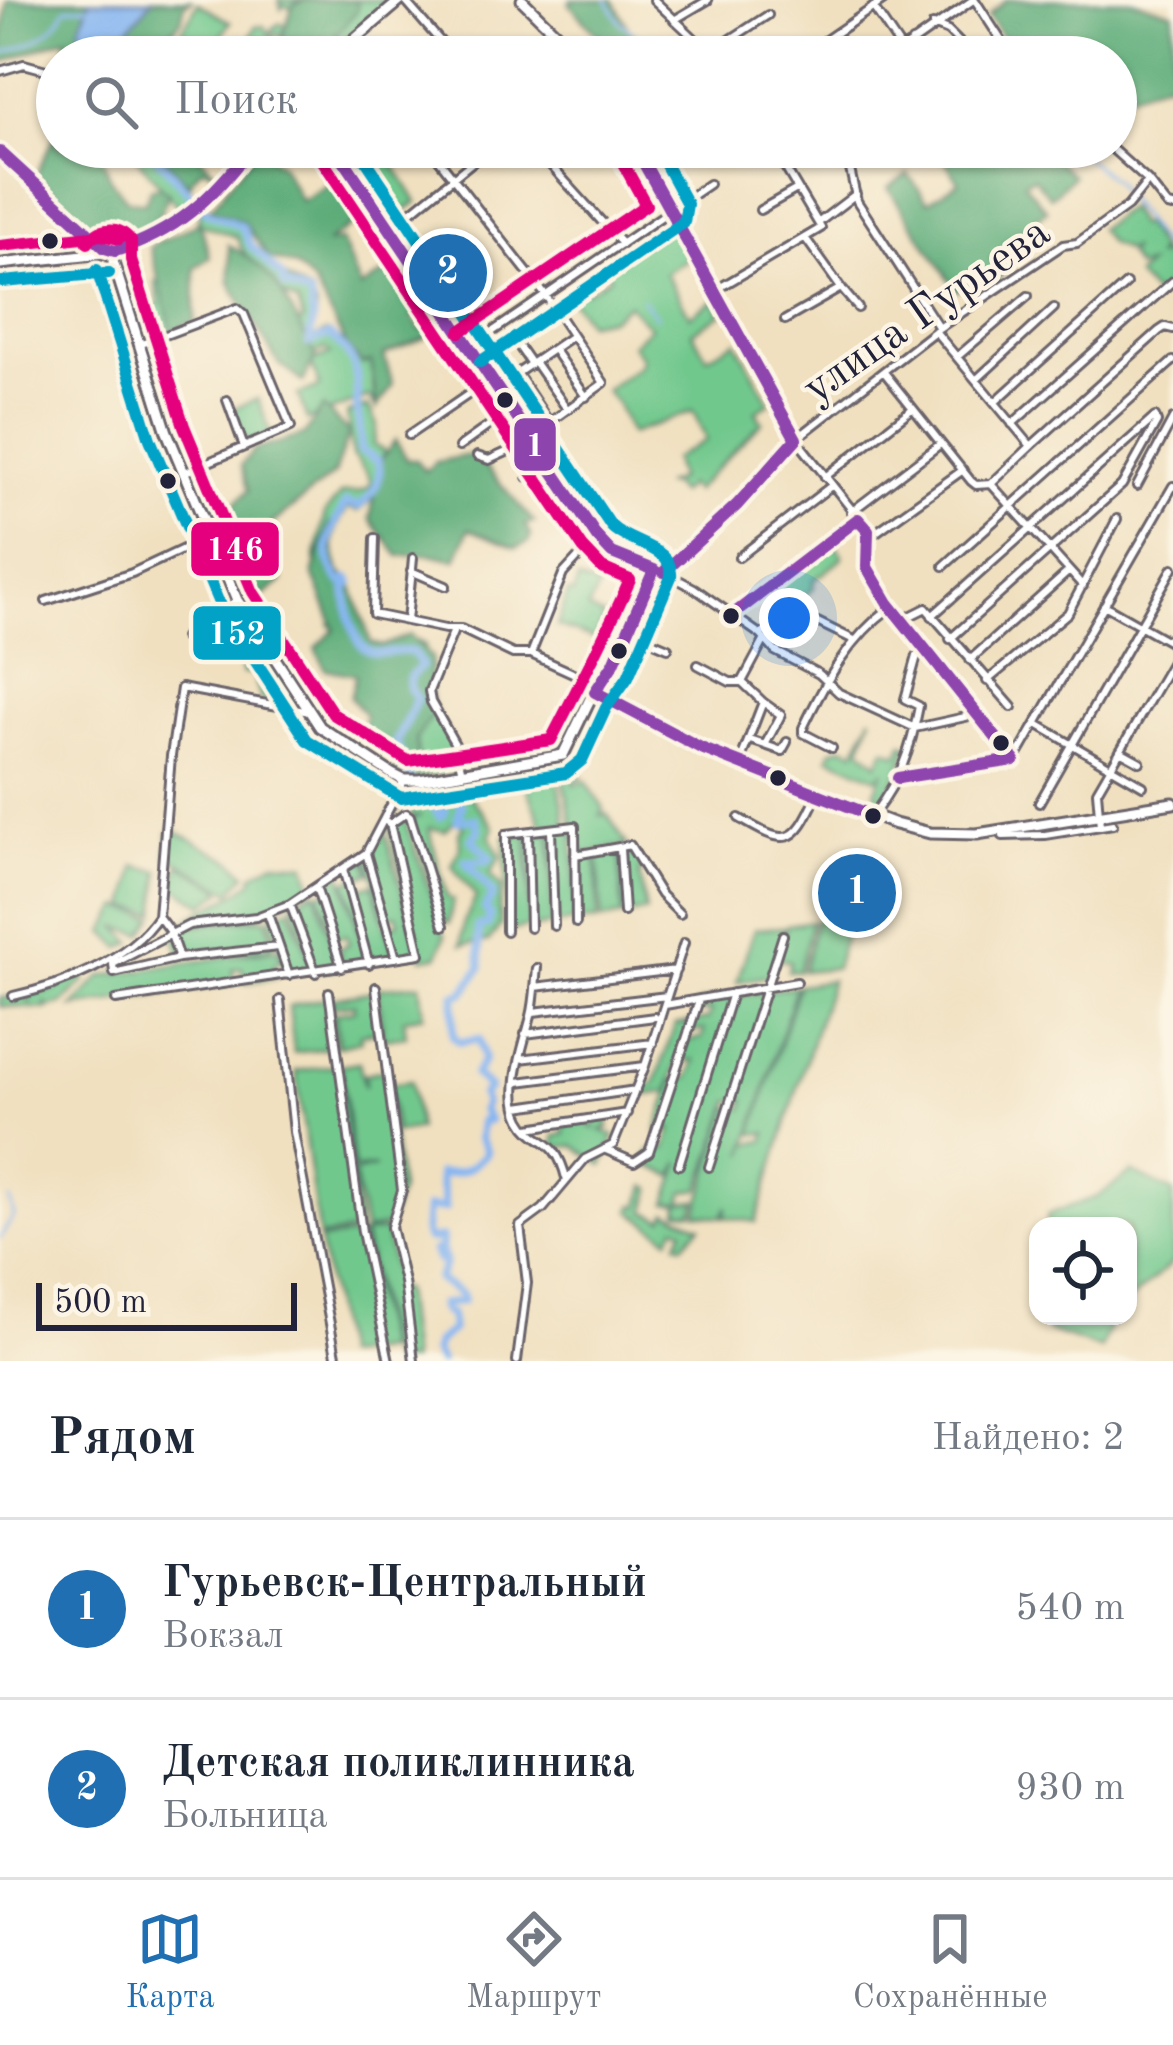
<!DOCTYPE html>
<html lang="ru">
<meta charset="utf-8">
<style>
:root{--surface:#fff;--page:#f6f6f7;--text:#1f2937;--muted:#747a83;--line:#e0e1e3;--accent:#1f6fb2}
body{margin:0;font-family:"Old Standard TT",serif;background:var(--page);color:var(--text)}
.controls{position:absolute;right:36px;bottom:36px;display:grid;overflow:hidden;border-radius:24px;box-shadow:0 3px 9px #0004}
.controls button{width:108px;height:108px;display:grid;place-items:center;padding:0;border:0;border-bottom:3px solid var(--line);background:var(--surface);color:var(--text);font:60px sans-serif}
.scale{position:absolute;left:36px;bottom:30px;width:261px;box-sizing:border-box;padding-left:12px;border:6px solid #22223b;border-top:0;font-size:33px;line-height:42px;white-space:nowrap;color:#22223b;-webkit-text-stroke:9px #fcf5e5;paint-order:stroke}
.you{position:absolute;left:789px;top:618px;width:42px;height:42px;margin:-30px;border:9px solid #fff;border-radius:50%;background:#1a73e8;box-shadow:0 0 0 18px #1a73e833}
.badge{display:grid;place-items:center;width:78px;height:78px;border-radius:50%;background:var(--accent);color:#fff;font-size:39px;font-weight:700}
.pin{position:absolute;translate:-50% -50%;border:6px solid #fff;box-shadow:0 3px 12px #0006}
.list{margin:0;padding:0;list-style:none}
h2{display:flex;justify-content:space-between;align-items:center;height:156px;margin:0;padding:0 48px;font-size:51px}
h2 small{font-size:39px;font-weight:400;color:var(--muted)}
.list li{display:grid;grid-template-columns:78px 1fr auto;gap:36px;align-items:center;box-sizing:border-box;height:180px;padding:0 48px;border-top:3px solid var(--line)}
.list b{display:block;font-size:45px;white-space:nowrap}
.list p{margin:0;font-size:39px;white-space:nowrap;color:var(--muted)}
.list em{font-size:39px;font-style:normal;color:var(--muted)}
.icon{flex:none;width:66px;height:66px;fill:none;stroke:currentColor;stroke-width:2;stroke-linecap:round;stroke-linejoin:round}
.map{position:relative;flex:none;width:1173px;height:1361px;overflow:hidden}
.search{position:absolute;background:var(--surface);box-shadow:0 3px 9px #0004;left:36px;right:36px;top:36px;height:132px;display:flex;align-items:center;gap:30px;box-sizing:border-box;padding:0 42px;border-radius:66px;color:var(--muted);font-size:45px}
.sheet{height:516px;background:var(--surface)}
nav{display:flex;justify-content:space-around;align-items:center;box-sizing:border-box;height:168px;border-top:3px solid var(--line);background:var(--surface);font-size:33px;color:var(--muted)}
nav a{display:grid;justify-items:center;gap:6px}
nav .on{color:var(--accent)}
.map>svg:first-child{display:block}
</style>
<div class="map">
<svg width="1173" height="1361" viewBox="0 0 1173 1361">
<rect width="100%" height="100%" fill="#fcf5e5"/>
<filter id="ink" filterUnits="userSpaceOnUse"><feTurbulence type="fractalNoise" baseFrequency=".00833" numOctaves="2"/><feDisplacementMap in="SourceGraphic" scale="24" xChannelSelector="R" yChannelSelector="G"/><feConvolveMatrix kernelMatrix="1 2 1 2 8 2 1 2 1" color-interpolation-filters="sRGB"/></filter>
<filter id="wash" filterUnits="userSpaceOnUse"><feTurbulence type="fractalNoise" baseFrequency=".004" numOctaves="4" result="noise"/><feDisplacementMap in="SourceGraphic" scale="48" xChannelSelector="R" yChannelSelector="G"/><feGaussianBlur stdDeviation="2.7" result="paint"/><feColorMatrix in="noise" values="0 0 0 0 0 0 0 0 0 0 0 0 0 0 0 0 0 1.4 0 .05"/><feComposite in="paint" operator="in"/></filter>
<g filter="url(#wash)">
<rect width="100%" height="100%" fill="#f0e0c0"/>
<path fill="#71c88d" stroke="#4a7564" stroke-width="3" d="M279,0h109l-65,57h-82l14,-30 9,-1 14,20 3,-6 26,-11 -2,-4 -29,11 -5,-6 9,-7 12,6 3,-18 -11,-6 -3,4z
M198,3l32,19 -21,35h-37l-4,-2z
M128,147h35l29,36 -5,6 16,21 18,-6 35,27 -8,5c11,27 40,45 63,57l5,16 -6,31 17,-8 44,28 4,46 -6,-9 -62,23 -9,-25 22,-8 -9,-25 19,-8 -5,-5 -16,7 -12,-32 6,-3 -5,-18c-24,-10 -53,-41 -61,-66l-40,-14 3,-10 -4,-5 -9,6 -8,-6z
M390,158l27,44 -24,19 -30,-46z
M1128,208l10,18 5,-2 17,27 -6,7 7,-4 12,14v11l-18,17 -19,-20 11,-11 -11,3 -9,-14 5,-6 -7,3 -16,-8 -11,-14z
M669,219l21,38 -25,16 25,43 24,-16 7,14 -29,18 15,25 29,-16 34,62 -14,8 6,11 -68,69 -6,-6 -9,9 -9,-10 -7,1 15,-6 -5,-20 33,-19 -13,-29 -63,23 -13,-30 -12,-14 35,-25 2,-7 -10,-13 18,-18 -22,-23 -17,14 -24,4 -22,-31 14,-10 7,11 24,-15 -6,-10z
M161,279l11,52 -28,9 -14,-33 5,-4v11l15,2 -2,-4 11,-7 -4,-24z
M258,399l13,35 -25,8 -14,-33z
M368,406l9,19 -3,20 13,8 -12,44 -17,14 -10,-3c-18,24 -22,53 1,74l-1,27 25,40 40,-11 12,7 7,60 22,42 3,24 -43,7 -21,-8 6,-7 -7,-20 -15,-86 -47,-32 2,-5 -17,-60 10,-47 16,-19c43,-4 32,-13 11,-39l-5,-41z
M211,464l25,74 -12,6 -5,-2 -29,-65 3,-7z
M832,542l11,13 -1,4 -29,22 1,7 -28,23 -15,-19 1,-5 31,-19z
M578,580l21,7 -11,22 16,8 -9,22 -38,-13 11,-33 5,1z
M220,639l36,2 7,5 41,62 -43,-8 -7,-26 -11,-1 -2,-12 -11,-5 -4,-9 -19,-1z
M872,716l-11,32 17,15 7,-14 14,5 4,-11 6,2 -11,30 -19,29 -4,-13 9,-21 -7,8 -48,-21 3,-7 11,-4 12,5z
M567,756l15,21 -8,4 1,4 11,-4 18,28 -3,6 6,-1 20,31 -45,9c-7,-14 -17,-64 -19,-80l4,-5h-4l-4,-10z
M556,767l10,57 -23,3 -16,-40 7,-2 -3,-12z
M459,781l35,46 -4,9 11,21 -11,17 12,13 -3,23 2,14 -12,17 -28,4 3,-23 12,-25 -24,-31 8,-18 -1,-16 4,-5 -7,-7 -11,11 -16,-3 18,69 6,3 -4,23 -6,-2 -31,-101 9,-5 -9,2 -2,-12 -20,9 15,-24 21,-4 7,3z
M404,817l41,119 -7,20 -15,2 -34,-133z
M383,826l33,115v12l-20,2 -8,-28 11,-4 -2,-8 -12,2 -17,-61z
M573,828l2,93 -18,4 -5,-95z
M173,830l60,31 13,13 -15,18 -64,-37 2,-23z
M550,830l2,95 -19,3 -4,-95z
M527,833l2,94 -21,4 -3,-94z
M629,849l15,21 -5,2 7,39 -21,5 -4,-64z
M619,853l3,63 -20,4 -4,-64z
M596,856l2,64 -20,2 -1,-65z
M365,858l5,15 -12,5 3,10 12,-4 21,72 -23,6 -25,-81 11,-4 -3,-12z
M275,862l31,2 6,23 -53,28 -72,10 -1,-4c20,-16 50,-23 67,-41l-1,-5z
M180,865l39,22 3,5 -19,12 -30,-18z
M136,866l24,5 -4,42 -29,-6z
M341,872l26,89 -24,6 -4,-19 10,-4 -3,-9 -11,3 -16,-45 15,-5 -5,-9z
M315,890l25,77 -23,4 -24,-67z
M120,907l34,10 -11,17 -26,-7 16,15 -12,6 -16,-16z
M290,908l23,60 -24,5 -19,-56z
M851,916l-16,52 -32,3 13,-50z
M266,918l9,26c-27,12 -66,1 -93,12l-9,-22 16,-8z
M812,921l-13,50h-11l2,-10 -14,-2 -7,17 -32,6 17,-53 29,-2v10l4,-12z
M277,949l5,12 -8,3 2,13 -32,6 -2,-15 -9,1 1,15 -161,23 29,-31z
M81,974l5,6 -24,24 -14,3 -3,-5 1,7 -46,-3v-8l28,-2 2,8v-9l23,-5z
M831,980l-75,242 -31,-5 2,-11 -5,11 -25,-3 31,-105 16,-1 1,-9 -14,2 -31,88 -16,3 -2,10 15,-1 -4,12 -14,-1 1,-9h-13l14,-41 -8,14 -30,-13 7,-12 16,-2 6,-20 -15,2 16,-50 16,-3 6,-18 -15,1 6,-20 16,-3 2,-8 -14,2 3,-10 15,-3 3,-8 -14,1 3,-10 96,-16 -51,169 3,-11 16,-3 3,-8 -15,1 47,-149z
M420,984l4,31 -20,4 2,17 -23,3 -4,-51z
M375,991l4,40 -19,3 1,7 -22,5 -4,-33 19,-3v-6l-20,2 -1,-8z
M330,997l5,50 -41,6 -5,-47z
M690,1022l-22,70 -31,4 3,-9 15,-3 20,-59z
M359,1062l6,25v-13l19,-4 16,120 -11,35 -24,6 -11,-58 22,-6 -22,2 -13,-104z
M339,1065l20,166 -40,6 -23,-166z
M411,1081l7,48 -22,3 -7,-48z
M607,1118l2,9 -8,3 14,6 -12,29 -29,-19 -19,1v-11l10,-2 -2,-10 20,-3 11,7v-9z
M1132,1172l41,20v70l-45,40v-76h-81l1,-12 49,-17z
M646,1186l6,2 -6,24 18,7 4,-7 33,14 -18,19 -6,-3 7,-13 -8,-3 -7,12 -38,-27 3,-6 5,2z
M385,1230l12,59 6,1 8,71h-21l-26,-127z
M361,1235l24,115 -43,6 -23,-116z
M1052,1316h61l-12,33 -53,-18z"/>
<path fill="#5cac78" stroke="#3f675a" stroke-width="3" d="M7,0h83c-9,19 -11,37 -7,57h-16l-1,-19 -66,25z
M151,0h42l-8,4 -4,17 -25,27 5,9h-52c9,-21 29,-37 42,-57z
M306,0h51v11l-22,24 6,7 -18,15h-32l-10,-16 12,-36z
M570,0h43l19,34 -14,15 -15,-9 -33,-35z
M1006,0h126l41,12v67l-57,20v-42h-100l-28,-41z
M57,130v17h42l12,33 16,20 18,3 5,-14 9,-3 10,7c-15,39 -20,40 -60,49l-73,-67z
M153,147h51l-6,8 18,17 -14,-4 -14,16z
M936,147h105l32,29 -23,21 -17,-20 -9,6 23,27 -42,32 -1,7 -13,9 12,17 -18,15 -9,-12 -19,13 -69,-103 20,-14 20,28 31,-20z
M258,148l23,17 20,36 31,-19c11,16 21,19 31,36l-37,25 15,-2 20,47 30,-19 -12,-20 9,-6 7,1 38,55 -21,18 9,13 10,-6 7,8 -54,23 9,30 -16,23 -6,-46 -9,2 -13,-14 -35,-66 -19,-18 -26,-8 -25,-35 -34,-14z
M200,222l10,35 -15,11v53l-23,10 -22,-84z
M229,245c56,33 56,59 87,111l-13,26 -25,-19 -48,-80z
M323,407l26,26 -15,41 -73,59 22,48 -24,18 -37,-82 26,-27 -7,-25 13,-15 50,-15z
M396,440l11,20h9l9,11 11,-9 33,-7 16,11 49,56 -9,3 6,12 -3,6 -12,5 -47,-19 -13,31 -26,-6 -31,2 -29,-37 12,-61z
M329,525l9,44 15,19 18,55 11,3 28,-11 22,23 -4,41 6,14 -18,26 3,27 -37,-15 -20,-15 3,-21 -15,-18 6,-22 -31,-6 -9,-21 19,-19 -22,-55z"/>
<path fill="#86b6f1" stroke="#546c96" stroke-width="3" d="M90,0h62c-14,19 -34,37 -43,57h-26l-3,-30z"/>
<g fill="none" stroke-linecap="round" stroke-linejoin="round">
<path stroke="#86b6f1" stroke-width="3" d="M607,0l13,22 47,35
M0,54c27,-8 54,-18 66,-46l24,-2
M1072,147l40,32 61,81
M642,299l15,18
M0,1238l14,-22 -4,-16"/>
<path stroke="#86b6f1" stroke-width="8" d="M148,147l58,65 36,15 8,18 33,33 1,7 26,11 3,23 -4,24 21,-8c28,26 27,33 27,68 0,16 6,29 3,47l18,11c5,19 -5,35 -20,46l-12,-4c-15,28 -29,52 -5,79l8,-3 2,4 -5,5c2,17 5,57 25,64 12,4 28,-3 41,0l10,13 -12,12 -1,11 8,11 -21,43 19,50 4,8 12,3 9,14 5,-4v-17h9l8,9 -5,16 19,-2 3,12 -8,8 20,19 -5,4 -21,-1 28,33 -8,15 5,6 -2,10 -10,1 3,41 -18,26 -8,2c-1,14 -2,28 -2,41l7,6 19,-3 5,20 -9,16 14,13 -7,7 3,8 -3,7 7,11h-8l-2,17 8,14c-16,17 -24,22 -48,22l6,35 -18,-1 -2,25 3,7 14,-2 -1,11 -7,2 4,9 5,-6 2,9 -7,17 24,15 1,6 -22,4 2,6 7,4 2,15 -15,12 -3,10 6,9"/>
</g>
</g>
<g filter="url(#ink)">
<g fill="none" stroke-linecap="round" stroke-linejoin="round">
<defs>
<path id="minor" d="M654,0l60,57
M975,0l37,57
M406,2l48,55
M873,7l29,43 -6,7
M674,20l34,-20
M933,25l15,6 26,26
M912,42l11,15
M355,47l7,10
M902,50l71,-50
M703,57l65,-42
M801,57l83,-57
M0,71l24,-7 33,9
M429,147l117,149 58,87 -93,67 -22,10 -12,-4
M534,147l88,97
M845,147l12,54 82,127
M892,147l5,1
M822,156l53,-9
M1148,181l20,25 5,1
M760,210l37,-21
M818,223l38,-29
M390,229l101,-82
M423,278l27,-23
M841,288l17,20
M714,291l107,-63 -41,-69
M785,320l56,-32 -35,-49
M513,338l18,26
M139,345l98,-37 7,6 47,113 -108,46
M470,347l239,-163
M554,350l32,47
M957,357l71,-61
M535,363l32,46
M884,372l87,109 5,4 15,-1 40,-38 -96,-115
M518,375l31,47
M976,380l78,-72
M497,387l75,-51
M227,400l17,47
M995,402l131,-118
M1012,424l161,-143
M409,435l82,-56
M1031,446l128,-115 6,-4 8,2
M459,447l53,-38
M528,477l21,-13
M825,477l87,-68
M991,484l92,102
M1137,486l36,-67
M851,512l88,-67
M868,533h7l88,-63
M375,538l-2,76 72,15h16l52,25h18l68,31
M739,557l92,-71
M944,566l229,-205
M411,571l35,15
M664,572l30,16 67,47 14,16 44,23 20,19 76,35
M46,601l86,-28 79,-37
M1104,605l69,39
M731,616l126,-95
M932,616l223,-199
M407,621l6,-63
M900,621l26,-13 86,99
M454,630l-25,61 2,11 25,44 6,27
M628,631l40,17
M761,635l30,-26 63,31
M184,637l53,-37
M950,639l172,-154 35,-63 -2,-5
M531,654l32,-80 34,-37
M970,660l98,-88
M698,665l32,17h12l21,20 -24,62
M987,681l81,-68 49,-94
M742,682l22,-41
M1037,724l106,62
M915,728l64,-14
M750,740l15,5 16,-30 -18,-13
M765,745l17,6 5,-9
M832,748l-29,-15v-5c22,-46 46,-90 88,-121
M1120,751l20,11
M1014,760l-126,-157 -21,-36 1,-37 -72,-91 143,-111 124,-83 14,-2 51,-37 20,-25 -38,-34
M898,778l107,-15 13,-8 155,-269
M1039,803l134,-235
M874,814c27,-37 36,-61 45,-108l-14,-7 12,-43 7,-5
M739,818c47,28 55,29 78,-23
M390,824l16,-11 4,3 34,110
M1100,826l-3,-35 76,-131
M551,829l3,97
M528,832l2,96
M1003,836l42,-1 68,-11
M620,849l4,63
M366,853l30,105
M575,855l55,-10 31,50 19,19
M343,869l26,95
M316,887l26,81
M290,904l26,69
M268,914l21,61
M506,931v-97l69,-8 1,97
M278,947l-99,11 -65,15 -1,-9 76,-39 67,-8 34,-13 76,-51 38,-73
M179,958l-9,-26 -12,-16 13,-160 10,-68 129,24
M537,968c-2,16 -2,33 -6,48 -7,29 -25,74 -10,103 15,28 34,15 45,59
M376,987l26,203 -11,37 13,55 10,79
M535,987l141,-17
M329,992l33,240 27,129
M13,996c50,-11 116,-36 145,-80
M116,1000l304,-46 -30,-130 -6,-4
M280,1000l14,132 43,229
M665,1005l132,-23
M533,1012l134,-16
M525,1034l130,-17
M520,1059l133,-16
M518,1082l127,-16
M518,1107l118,-17
M529,1128l98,-15
M606,1150l28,12 15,-10 50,-152
M679,1165l53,-172
M709,1167l74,-232
M517,1361l10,-78 -7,-57 23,-17 42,-50 28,-14 32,-79 39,-123"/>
<path id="major" d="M522,0l58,57
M334,57l67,-57
M635,147l161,292c-43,50 -90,105 -146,139
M0,152l105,96 10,3
M115,251l-2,10 54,171 70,168 83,127 72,47 12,6h15l144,-25 27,-56 24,-36 40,-93
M115,251c63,-15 100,-53 136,-104
M0,264l103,-11 11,3
M595,692l134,68 166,64 35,9 47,1 196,-31"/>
</defs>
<use href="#minor" stroke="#6a646a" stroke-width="12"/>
<use href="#major" stroke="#6a646a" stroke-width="15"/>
<use href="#minor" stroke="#fff" stroke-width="6"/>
<use href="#major" stroke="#fff" stroke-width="9"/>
<defs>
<path id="bus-1" d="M335,147l262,390 15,16 42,17
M635,147l161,292
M0,152l105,96 10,3
M115,251c60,-18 99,-54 136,-104
M858,519l10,11 -1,37 21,36 126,157
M664,572l73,-67 59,-66
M731,616l127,-97
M595,692l106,56 172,68
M595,692l19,-29 40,-93
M898,778l116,-18"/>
<path id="bus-2" d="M97,270l53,169 71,169 86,132 94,58 165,-25 16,-13 24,-52 22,-31 43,-100c3,-31 -42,-32 -60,-51l-254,-379
M2,282l107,-9
M480,362l204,-140 3,-18 -31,-57"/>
<path id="bus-3" d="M88,243c11,-17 31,-18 43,-2v19l53,166 69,166 80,122 75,47 143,-21c27,-53 55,-105 79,-160l-28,-12 -19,-20 -263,-391
M0,246l101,-11 18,4
M460,332l186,-127 -27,-49"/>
</defs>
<use href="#bus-1" stroke="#fcf5e5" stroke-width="21"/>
<use href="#bus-2" stroke="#fcf5e5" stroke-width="21"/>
<use href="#bus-3" stroke="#fcf5e5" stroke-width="21"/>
<use href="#bus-1" stroke="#8e44ad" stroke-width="12"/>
<use href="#bus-2" stroke="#02a2c7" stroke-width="12"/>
<use href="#bus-3" stroke="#e5007d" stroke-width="12"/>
</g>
</g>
<g fill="#22223b" stroke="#fcf5e5" stroke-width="4.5">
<circle cx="50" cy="241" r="10"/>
<circle cx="505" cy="400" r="10"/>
<circle cx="168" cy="481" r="10"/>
<circle cx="731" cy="616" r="10"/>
<circle cx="619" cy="651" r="10"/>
<circle cx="1001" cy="743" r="10"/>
<circle cx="778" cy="778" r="10"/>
<circle cx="873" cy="816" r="10"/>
</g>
<g text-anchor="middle" stroke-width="9" stroke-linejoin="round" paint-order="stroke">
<g font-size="45" fill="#22223b" stroke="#fcf5e5">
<text transform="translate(925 308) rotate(-35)" y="16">улица Гурьева</text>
</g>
</g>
<g stroke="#fcf5e5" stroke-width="4.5">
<rect x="512" y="416" width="46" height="57" rx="12" fill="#8e44ad"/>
<rect x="189" y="520" width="92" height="58" rx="12" fill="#e5007d"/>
<rect x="191" y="604" width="92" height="58" rx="12" fill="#02a2c7"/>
</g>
<g font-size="33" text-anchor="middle" font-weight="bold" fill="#fff">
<text x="535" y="456">1</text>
<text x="235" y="560">146</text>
<text x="237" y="644">152</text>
</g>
</svg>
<div class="controls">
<button><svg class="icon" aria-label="locate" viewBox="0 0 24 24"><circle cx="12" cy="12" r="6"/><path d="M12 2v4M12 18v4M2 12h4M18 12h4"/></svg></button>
</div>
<div class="scale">500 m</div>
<div class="you"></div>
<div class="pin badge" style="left:857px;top:893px">1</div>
<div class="pin badge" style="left:448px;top:273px">2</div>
<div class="search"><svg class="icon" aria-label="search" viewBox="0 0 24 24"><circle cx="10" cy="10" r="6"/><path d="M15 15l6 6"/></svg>Поиск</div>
</div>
<section class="sheet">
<h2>Рядом<small>Найдено: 2</small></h2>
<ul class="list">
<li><span class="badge">1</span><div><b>Гурьевск-Центральный</b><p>Вокзал</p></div><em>540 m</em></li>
<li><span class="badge">2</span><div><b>Детская поликлинника</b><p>Больница</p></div><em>930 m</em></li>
</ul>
</section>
<nav>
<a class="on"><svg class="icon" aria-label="map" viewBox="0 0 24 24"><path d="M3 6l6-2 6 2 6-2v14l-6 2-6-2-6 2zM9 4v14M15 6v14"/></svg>Карта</a>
<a><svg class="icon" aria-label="directions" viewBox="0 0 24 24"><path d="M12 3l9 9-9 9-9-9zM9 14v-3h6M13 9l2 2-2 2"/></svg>Маршрут</a>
<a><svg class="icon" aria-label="saved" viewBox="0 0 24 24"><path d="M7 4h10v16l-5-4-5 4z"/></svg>Сохранённые</a>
</nav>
